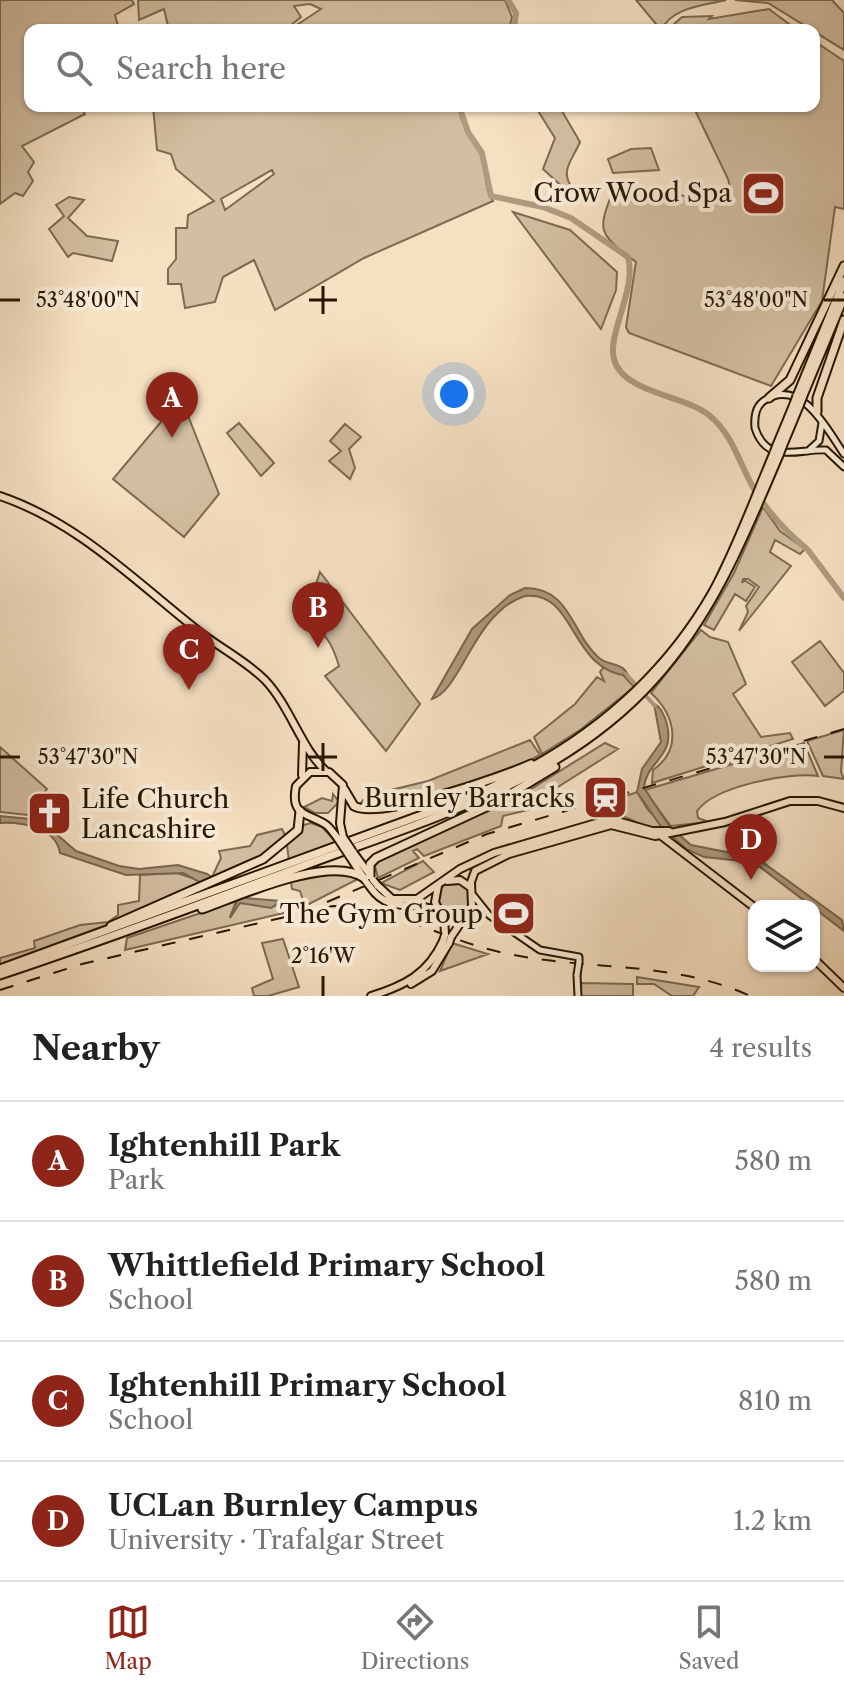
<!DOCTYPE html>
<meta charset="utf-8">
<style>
:root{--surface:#fff;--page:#f6f6f6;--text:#222;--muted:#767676;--line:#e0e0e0;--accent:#8f2418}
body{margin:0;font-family:"Libre Caslon Text",serif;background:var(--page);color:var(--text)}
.controls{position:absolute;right:24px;bottom:24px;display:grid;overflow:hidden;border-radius:16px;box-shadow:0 2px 6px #0004}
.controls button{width:72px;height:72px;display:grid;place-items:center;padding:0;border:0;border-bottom:2px solid var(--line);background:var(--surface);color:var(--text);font:40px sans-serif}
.you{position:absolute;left:454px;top:394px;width:28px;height:28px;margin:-20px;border:6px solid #fff;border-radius:50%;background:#1a73e8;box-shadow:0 0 0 12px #1a73e833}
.badge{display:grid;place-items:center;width:52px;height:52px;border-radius:50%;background:var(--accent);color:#fff;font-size:26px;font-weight:700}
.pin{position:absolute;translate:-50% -66px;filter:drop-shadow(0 2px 4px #0008)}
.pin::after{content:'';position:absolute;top:42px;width:28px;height:24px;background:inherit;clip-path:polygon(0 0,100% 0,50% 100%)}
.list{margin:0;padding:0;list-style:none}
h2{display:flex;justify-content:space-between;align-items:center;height:104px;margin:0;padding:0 32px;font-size:34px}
h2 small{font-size:26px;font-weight:400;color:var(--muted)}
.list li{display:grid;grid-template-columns:52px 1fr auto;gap:24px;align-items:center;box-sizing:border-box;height:120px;padding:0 32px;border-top:2px solid var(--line)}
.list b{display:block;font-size:30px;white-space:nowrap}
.list p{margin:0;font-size:26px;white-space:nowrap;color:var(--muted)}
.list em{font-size:26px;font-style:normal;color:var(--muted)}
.icon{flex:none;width:44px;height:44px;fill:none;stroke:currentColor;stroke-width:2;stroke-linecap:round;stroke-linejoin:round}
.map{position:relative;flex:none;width:844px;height:996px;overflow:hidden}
.search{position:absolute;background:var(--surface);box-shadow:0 2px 6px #0004;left:24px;right:24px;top:24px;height:88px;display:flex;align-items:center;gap:20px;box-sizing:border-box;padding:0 28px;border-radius:16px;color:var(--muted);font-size:30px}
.sheet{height:584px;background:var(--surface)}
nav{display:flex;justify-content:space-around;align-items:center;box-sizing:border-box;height:112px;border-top:2px solid var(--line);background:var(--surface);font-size:22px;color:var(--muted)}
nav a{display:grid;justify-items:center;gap:4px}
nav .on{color:var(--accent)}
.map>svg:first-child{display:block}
</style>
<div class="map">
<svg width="844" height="996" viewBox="0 0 844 996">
<rect width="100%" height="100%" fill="#f5e0c2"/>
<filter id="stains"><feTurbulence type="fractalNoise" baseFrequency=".0025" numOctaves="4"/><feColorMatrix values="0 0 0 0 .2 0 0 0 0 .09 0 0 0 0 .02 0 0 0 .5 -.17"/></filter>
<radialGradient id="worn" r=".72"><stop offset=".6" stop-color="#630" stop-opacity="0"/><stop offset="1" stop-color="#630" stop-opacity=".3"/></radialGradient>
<path fill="#d2bea1" stroke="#7c6a51" stroke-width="2" fill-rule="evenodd" d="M0,0h132l2,4 -19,11 3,11 -9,4h-79v76h50l5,8 -63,32 12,16 -6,10 5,9 -10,15 -8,-3 -15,11z
M138,0h367l7,17 -3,13h-220l32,-21 -11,-5 -16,2 7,11 -16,13h-116l-5,-21 -25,11z
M636,0h90c-24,6 -53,7 -65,30z
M735,0h97l12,13v37l-76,-47z
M769,9l28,21h-124v-5l9,-8 30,-1 -3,3z
M814,41l30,20v148l-9,-2 -13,94 -51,85 -142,-53 -3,-6 10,-65c-43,-32 -37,-32 -20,-80l74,15 35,1 6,-7 -3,-12 -35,-73h121z
M153,106l28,4 8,-4h269c4,24 16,32 24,52 6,15 1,30 11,43l-129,57 -89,52 -21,-50 -31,17 -8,25 -30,6 -4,-24h-13v-15l8,-10v-31h11l1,-13 26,-14 -38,-32 -5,-15 -14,-4zM272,170l2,4 -49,36 -4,-11z
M535,106h24l21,36c-8,19 -21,29 -7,47l-4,4 -26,-24 12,-31z
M651,148l8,22 -46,3 -5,-14 23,-10z
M69,197l15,3 -16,18 19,18 31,5 -6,20 -39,-8 -5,4 -19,-28 15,-13 -8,-11z
M513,212l57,18 47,42 -1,18 -15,39z
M181,398l38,96 -35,43 -71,-58z
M239,423l35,40 -13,13 -34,-43z
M345,424l16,13 -12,12 6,19 -5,11 -21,-18 12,-10 -11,-10z
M763,507l17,24 25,18 -5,5 -25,-14 -5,12 21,14 -52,65 9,-19 -2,-6 13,-19 -11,-8h-5l-1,4 2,-3 11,7 -9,14 -11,-7 -21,36 -10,-5 30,-52z
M320,572l100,132 -34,47 -61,-75 14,-10c-7,-23 -13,-34 -35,-45z
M701,630l9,7 18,5 18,42 -13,10 28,43 29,-4 3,6 -141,44 1,-13c30,-21 22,-55 -2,-77z
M820,641l24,32v18l-19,15 -33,-44z
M604,667l19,8 11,12 -54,43 -38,24 -8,-17 41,-33 22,-27 7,4 -4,-9z
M844,730l-3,42 3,7 -21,-3 -16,-35z
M530,740l10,15c-42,23 -134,54 -181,51l4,-6h13l15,-10 37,-9z
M605,743l13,6 -68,43 -1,13 -46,11 -2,10 -77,30 -7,-7 -4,2 6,7 -41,20 -4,-16 144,-65z
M804,743l14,33c-29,-4 -103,10 -121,35l1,7 11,4 -38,4 -25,-33 -1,-3z
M0,747l47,42 -19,26 -28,-3z
M637,792l11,18 18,18 -11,2 -42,-18 2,-12z
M333,794l6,8 -11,11h-13l-11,-6 18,-9 10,3z
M311,823l11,4 15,16 -48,18 -2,-16 17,-20z
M282,829l3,6 9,-5 -30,24 -48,23 -3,-2 8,-17 -2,-7 31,-5 7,-11z
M423,861l11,11 -34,18 -19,-7z
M342,872l13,4 1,4 -51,26 -5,-15 -8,-2 -1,-7z
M177,873l27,9 -95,42 -109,40v-6l35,-10 -1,-7 46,-16 28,-3 10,-7v-10l21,-4 1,-26z
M438 898a16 16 0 1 1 32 0a16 16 0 1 1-32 0Z
M236,901l-6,16 10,-15 26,5 22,-3v8l-163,38 2,-12z
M283,939l16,48 -31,9h-14l-2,-8 21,-9 -11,-36z
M452,943l36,11 -48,17z
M637,977l62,10 -6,9h-21l-18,-12h-17z
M580,983l53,1v12h-52z"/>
<path fill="#af9b80" stroke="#79664d" stroke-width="2" d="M525,588c46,0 46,45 74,70 9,8 25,4 29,18 -60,-7 -51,-85 -103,-80 -50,15 -64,95 -93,103l40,-70 38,-34z
M654,704c6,3 8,7 11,14 14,40 -19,41 -21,70l26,39 21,18 66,13 85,62 2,11 -84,-64 -18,-6 -38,-4 -18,-8 -26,-24 -23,-33 5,-23 19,-27z
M0,816l40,4 36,31 43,15 20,3 39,-4 29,9 38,24 36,3 -10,7 -31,-5 -10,15 7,-16 -54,-29 -57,2 -66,-22c-4,-26 -39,-31 -60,-30z"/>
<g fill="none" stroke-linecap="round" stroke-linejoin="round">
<path stroke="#af9b80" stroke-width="4" d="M626,674l29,32"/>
<path stroke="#af9b80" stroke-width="6" d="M508,0l8,13 -2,17
M459,106l9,26 14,21 9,43 52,11 28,11 57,39c9,32 -21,77 -14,102 8,34 72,36 96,57 23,19 30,49 44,73 14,23 31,42 52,59
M808,550l36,48"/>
<defs>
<path id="secondary" d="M808,451l11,-10 3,-18
M844,454c-16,-23 -42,-77 -79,-54 -10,6 -11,17 -10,28 12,38 45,20 71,22l18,17
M473,895l16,20 51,35 39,7v5
M577,975l1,21"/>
<path id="primary" d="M0,496c77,26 134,84 196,133 22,18 49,31 69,51 25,26 37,70 61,91
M302,775l1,-32
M659,834l95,73
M338,839c-4,-5 -8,-12 -13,-15 -18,-11 -35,-8 -29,-38l14,-14h19l14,13 -3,38 3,14
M353,852l17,23
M348,854l17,26
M447,881l13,-1 10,7
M377,885l15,14h25l43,-30 34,-16 116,-34 42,12h17
M438,886l-3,16c5,14 16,17 30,13
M371,888c19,27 44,11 69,24
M444,916l1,19
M451,937l21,-31 -1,-24 4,-11 34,-17 102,-29 44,11 70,-14 65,-21h28l26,7
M814,959l30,29
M411,984l21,-13 17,-28
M371,996c33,-10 57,-22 72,-55"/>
<path id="motorway" d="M797,396l47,-115
M769,398l21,-18 54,-114
M802,398l42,-101
M817,412v-14l27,-78
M777,445l17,-41
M782,447l17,-41
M344,789l10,17c26,14 148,-29 177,-42
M370,876v-12l6,-6 121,-56 58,-35
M202,909c37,-13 128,-55 162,-31
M111,926l152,-67 35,-29 2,-19
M0,969l460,-168c105,-42 196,-109 253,-209 24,-44 41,-92 61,-139
M0,975c102,-34 202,-71 303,-109 123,-46 258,-83 350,-185 60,-66 91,-144 126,-226"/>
</defs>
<use href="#secondary" stroke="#271601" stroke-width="9"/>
<use href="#primary" stroke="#271601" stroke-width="10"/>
<use href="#motorway" stroke="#271601" stroke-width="11"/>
<use href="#secondary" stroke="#f8ebd7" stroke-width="5"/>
<use href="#primary" stroke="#f5e0c2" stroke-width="6"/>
<use href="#motorway" stroke="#f5e0c2" stroke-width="7"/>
<path stroke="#271601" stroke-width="2" stroke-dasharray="14 14" stroke-linecap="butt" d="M327,902l160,-68 357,-105
M0,990l82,-26 251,-58c60,1 113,35 171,47 81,18 169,7 246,43"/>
<defs>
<path id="secondary-bridge" d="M577,975l2,-13"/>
<path id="primary-bridge" d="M343,837l10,15
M338,839l10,15
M373,880l4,5
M367,883l4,5
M443,941l2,-6
M449,943l2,-6"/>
<path id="motorway-bridge" d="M794,404l3,-8
M799,406l3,-8
M774,453l3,-8
M779,455l3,-8"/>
</defs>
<use href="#secondary-bridge" stroke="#271601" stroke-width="9" stroke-linecap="butt"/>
<use href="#primary-bridge" stroke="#271601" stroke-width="10" stroke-linecap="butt"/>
<use href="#motorway-bridge" stroke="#271601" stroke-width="11" stroke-linecap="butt"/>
<use href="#secondary-bridge" stroke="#f8ebd7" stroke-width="5"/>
<use href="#primary-bridge" stroke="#f5e0c2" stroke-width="6"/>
<use href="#motorway-bridge" stroke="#f5e0c2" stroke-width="7"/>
</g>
<path fill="none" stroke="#271601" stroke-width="3" d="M323,286v28M0,300h20M309,300h28M824,300h20M323,743v28M0,757h20M309,757h28M824,757h20M323,976v20"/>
<defs>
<symbol id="stadium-square" viewBox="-11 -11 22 22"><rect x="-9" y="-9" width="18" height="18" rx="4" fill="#8f2418" stroke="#f8ebd7"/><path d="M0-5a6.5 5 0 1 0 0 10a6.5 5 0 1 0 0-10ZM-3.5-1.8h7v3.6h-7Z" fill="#fff"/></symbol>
<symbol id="station-square" viewBox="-11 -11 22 22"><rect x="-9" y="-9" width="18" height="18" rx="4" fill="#8f2418" stroke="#f8ebd7"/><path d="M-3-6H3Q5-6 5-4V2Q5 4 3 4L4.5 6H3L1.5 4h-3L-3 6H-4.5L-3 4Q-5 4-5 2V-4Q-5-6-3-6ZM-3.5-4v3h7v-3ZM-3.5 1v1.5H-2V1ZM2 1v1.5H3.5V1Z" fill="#fff"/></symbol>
<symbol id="church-square" viewBox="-11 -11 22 22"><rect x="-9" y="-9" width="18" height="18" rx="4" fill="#8f2418" stroke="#f8ebd7"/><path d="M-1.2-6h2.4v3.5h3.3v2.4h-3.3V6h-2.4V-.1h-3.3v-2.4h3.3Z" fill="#fff"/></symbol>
</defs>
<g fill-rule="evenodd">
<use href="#stadium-square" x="738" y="168" width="51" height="51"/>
<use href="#station-square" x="580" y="772" width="51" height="51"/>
<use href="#church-square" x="24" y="788" width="51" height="51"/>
<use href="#stadium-square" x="488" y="888" width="51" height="51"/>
</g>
<g text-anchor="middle" stroke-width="8" stroke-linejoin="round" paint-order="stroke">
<g font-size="26" fill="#271601" stroke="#f8ebd7" text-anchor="end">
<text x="732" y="202">Crow Wood Spa</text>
<text x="575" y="807">Burnley Barracks</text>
<text x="81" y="808" text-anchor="start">Life Church<tspan x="81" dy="30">Lancashire</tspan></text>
<text x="483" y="923">The Gym Group</text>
</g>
</g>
<g font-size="20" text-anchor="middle" fill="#271601" stroke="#f8ebd7" stroke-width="8" stroke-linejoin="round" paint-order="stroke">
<text x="88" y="307">53°48'00"N</text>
<text x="756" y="307">53°48'00"N</text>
<text x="88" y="764">53°47'30"N</text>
<text x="756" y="764">53°47'30"N</text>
<text x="323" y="963">2°16'W</text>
</g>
<rect width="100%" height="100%" filter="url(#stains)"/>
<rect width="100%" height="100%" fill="url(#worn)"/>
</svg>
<div class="controls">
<button><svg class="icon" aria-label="layers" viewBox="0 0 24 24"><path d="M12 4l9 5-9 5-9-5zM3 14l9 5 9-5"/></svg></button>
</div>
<div class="you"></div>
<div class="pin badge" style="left:172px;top:438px">A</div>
<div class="pin badge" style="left:318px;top:648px">B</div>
<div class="pin badge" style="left:189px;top:690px">C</div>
<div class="pin badge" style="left:751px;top:880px">D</div>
<div class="search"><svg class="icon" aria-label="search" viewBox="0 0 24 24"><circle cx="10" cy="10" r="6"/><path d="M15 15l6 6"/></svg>Search here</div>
</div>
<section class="sheet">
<h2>Nearby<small>4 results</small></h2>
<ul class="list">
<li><span class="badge">A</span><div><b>Ightenhill Park</b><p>Park</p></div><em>580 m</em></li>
<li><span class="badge">B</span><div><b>Whittlefield Primary School</b><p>School</p></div><em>580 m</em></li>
<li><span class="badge">C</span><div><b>Ightenhill Primary School</b><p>School</p></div><em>810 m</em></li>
<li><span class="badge">D</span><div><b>UCLan Burnley Campus</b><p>University · Trafalgar Street</p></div><em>1.2 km</em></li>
</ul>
</section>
<nav>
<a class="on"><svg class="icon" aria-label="map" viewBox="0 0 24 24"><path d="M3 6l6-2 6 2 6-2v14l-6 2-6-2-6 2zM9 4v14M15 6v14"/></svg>Map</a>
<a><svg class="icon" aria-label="directions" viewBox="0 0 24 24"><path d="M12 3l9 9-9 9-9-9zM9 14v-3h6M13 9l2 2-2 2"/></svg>Directions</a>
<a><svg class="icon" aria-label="saved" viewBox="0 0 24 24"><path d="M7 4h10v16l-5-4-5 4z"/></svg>Saved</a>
</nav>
